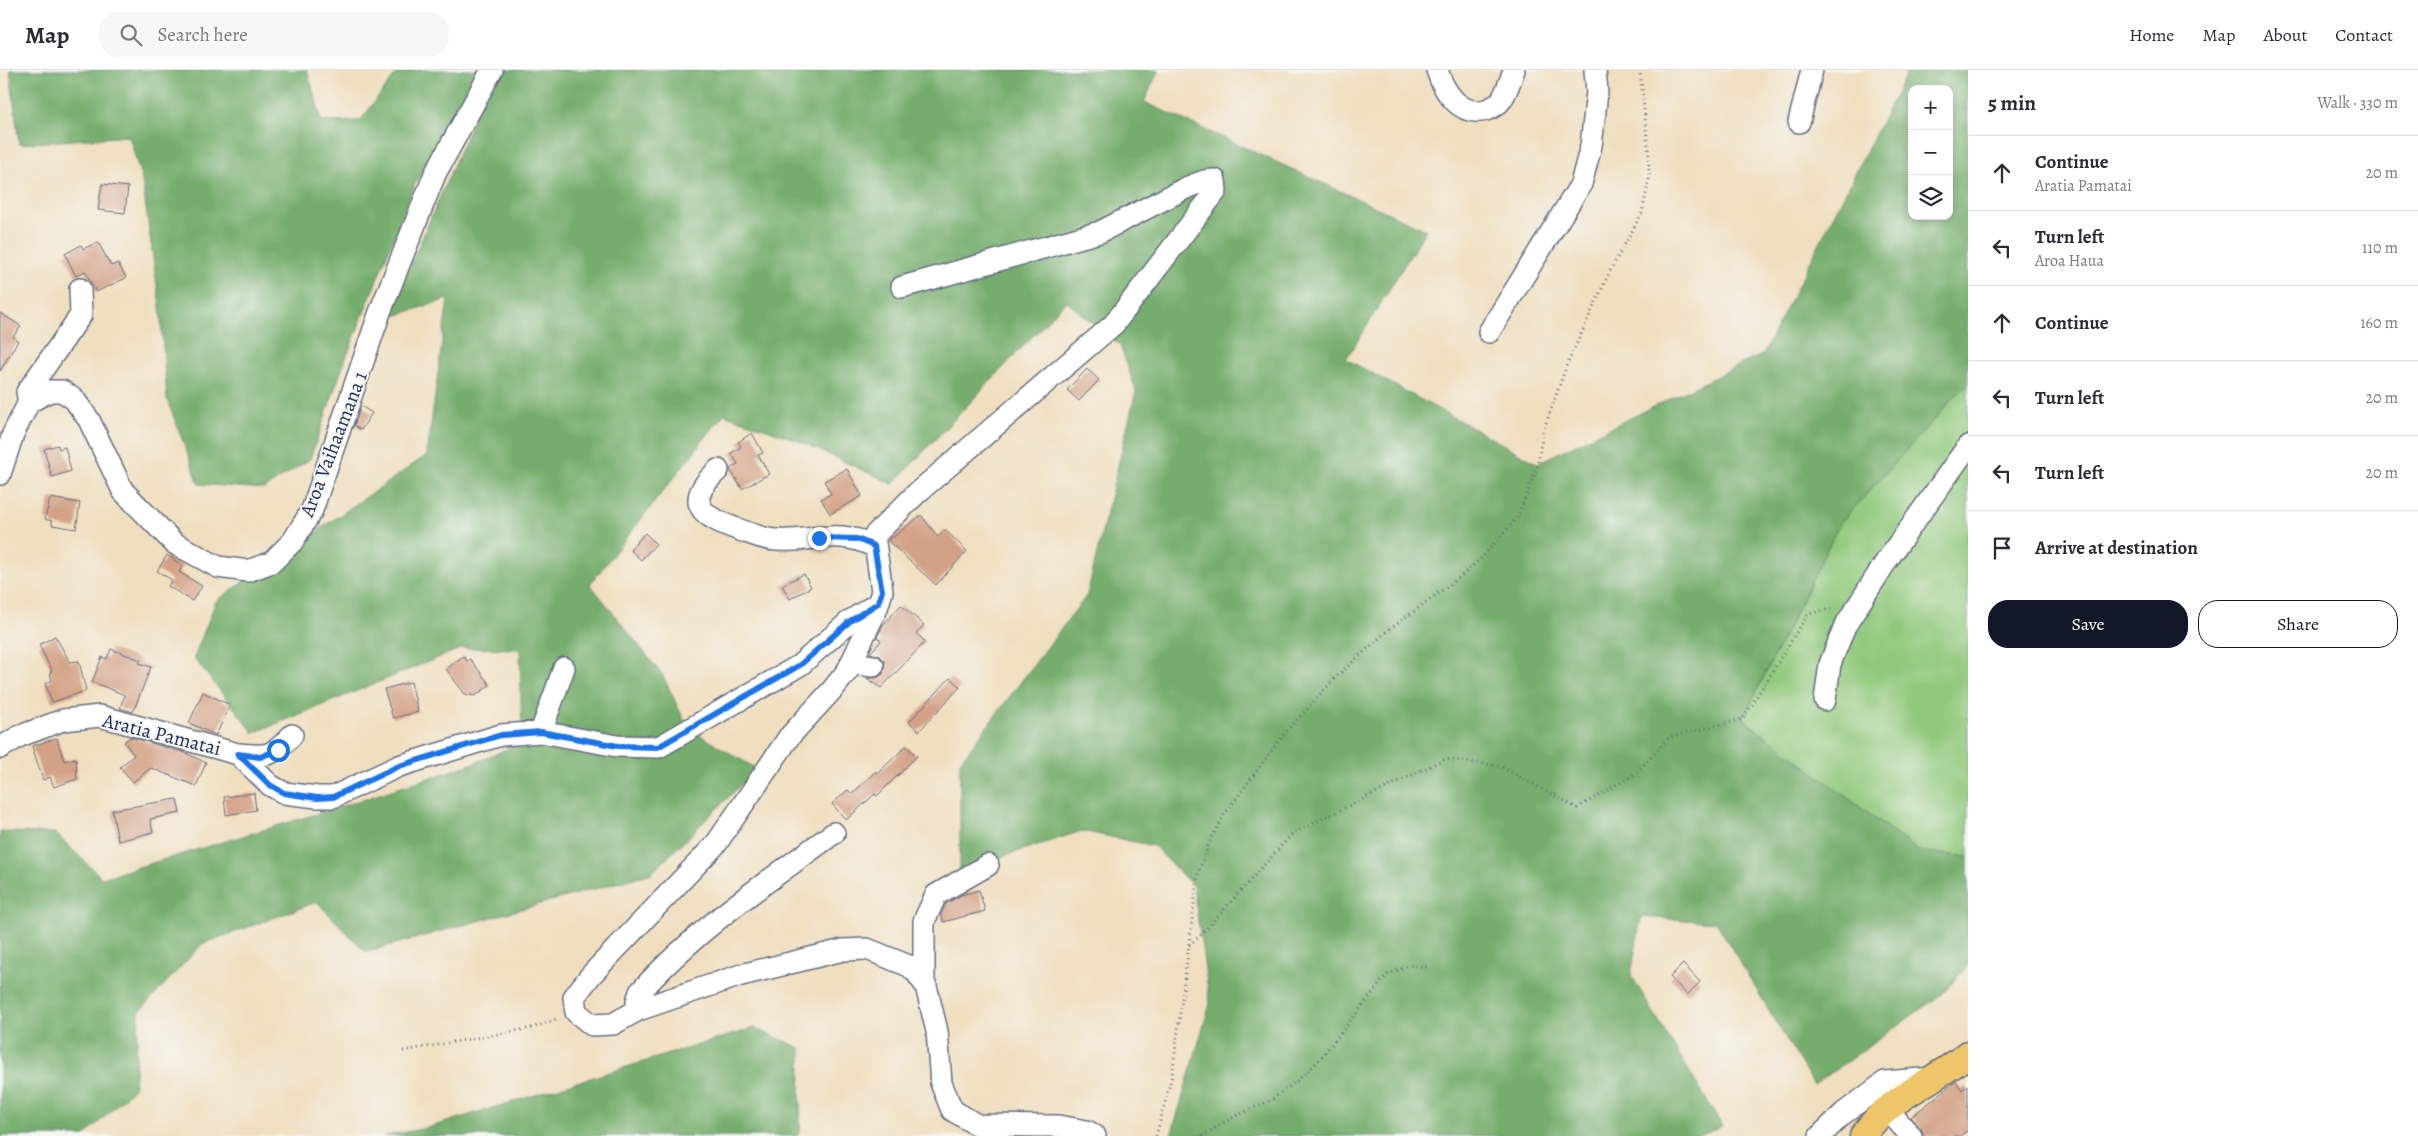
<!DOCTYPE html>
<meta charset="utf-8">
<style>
:root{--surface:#fff;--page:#f7f7f7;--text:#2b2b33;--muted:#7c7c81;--line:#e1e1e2;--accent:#111827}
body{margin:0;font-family:Alegreya,serif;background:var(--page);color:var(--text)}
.controls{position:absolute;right:15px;top:15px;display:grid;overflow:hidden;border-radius:10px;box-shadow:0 2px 8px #0003}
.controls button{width:45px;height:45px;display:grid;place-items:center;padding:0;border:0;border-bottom:1px solid var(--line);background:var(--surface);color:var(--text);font:25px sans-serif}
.stop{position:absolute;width:15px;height:15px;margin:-11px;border:4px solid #1a73e8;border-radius:50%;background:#fff}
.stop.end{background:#1a73e8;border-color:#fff;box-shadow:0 1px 5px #0008}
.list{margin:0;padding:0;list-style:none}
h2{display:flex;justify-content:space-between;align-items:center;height:65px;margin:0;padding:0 20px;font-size:21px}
h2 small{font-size:16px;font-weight:400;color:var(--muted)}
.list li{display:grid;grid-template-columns:32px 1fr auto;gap:15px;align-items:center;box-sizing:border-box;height:75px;padding:0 20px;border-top:1px solid var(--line)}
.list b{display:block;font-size:19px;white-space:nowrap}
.list p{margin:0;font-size:16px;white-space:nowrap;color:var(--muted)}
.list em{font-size:16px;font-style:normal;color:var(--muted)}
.actions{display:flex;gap:10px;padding:15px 20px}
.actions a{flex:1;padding:11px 0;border:1px solid var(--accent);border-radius:20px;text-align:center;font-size:18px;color:var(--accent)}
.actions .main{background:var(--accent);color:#fff}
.icon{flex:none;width:28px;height:28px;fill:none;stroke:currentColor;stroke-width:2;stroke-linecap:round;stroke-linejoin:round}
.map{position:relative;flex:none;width:1968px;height:1066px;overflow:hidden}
header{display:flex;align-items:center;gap:30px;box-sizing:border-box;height:70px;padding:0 25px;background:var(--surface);border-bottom:1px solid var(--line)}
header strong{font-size:24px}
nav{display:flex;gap:28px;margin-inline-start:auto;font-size:18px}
.search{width:350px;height:45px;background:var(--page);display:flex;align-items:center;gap:12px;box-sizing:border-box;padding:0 18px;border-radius:20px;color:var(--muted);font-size:19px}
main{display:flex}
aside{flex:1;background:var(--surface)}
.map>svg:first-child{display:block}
</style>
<header>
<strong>Map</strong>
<div class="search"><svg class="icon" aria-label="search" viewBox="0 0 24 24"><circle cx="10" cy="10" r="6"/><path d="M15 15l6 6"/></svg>Search here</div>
<nav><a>Home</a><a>Map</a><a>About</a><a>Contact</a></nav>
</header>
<main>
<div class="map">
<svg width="1968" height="1066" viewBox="0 0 1968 1066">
<rect width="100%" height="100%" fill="#f6f6f2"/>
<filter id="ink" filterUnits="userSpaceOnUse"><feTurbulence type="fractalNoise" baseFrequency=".02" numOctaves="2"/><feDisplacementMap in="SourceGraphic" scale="10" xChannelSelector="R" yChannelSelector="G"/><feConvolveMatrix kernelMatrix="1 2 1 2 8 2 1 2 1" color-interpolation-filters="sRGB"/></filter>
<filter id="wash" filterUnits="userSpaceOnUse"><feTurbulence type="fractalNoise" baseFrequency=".0096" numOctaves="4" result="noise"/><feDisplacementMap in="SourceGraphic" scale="20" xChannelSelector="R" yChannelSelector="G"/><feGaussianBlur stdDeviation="1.12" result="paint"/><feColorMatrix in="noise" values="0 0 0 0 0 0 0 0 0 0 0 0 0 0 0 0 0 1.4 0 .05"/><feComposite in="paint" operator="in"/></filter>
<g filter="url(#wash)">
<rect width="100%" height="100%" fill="#f0dfbf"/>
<path fill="#91c97c" stroke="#567c6d" d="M1968,316v471l-50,-6 -175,-132 97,-196 122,-134z"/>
<path fill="#74ad6c" stroke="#486e65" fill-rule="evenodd" d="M10,0h297l15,52 38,-1 39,-51h83l-67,114 -71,179 -34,96 -46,30 -65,-5 -32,-85 -7,-93 -18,-126 -13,-44 -110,8z
M503,0h656l-15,32 282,128 -80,129 191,104 226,-109 145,-284h60v316l-6,3 -122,134 -97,196 175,132 50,6v108l-26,29 -128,91 -98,-163 -75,-5 -10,58 91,151 -22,10h-529l39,-132 -17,-118 -39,-40 -72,-15 -122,39v-108l127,-167 49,-204 -16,-46 -54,-44 -173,183 -96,-44 -73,-26 -134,170 73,92 25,52 69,41 -105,104 -286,79 -49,-50 -115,42 -63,68 -5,76 -49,48h-85v-304l55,1 47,45 228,-68 145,-47 47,-21 -2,-93 -58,-1 -208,85 -60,-75 22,-57 211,-146 21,-156 -60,19 93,-217zM1912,19h37v127h-37z
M754,958l47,20 -1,84 -3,4h-412l42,-8z"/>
<g id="blocks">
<path fill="#d3a185" d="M102,114l26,3 -3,26 -27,-3z
M98,172l13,24 7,-3 8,15 -30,14 -11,-21 -9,5 -11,-22 16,-9 2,4z
M0,243l21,13 -8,11 5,4 -18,30z
M1087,299l12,11 -20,21 -12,-11z
M361,336l11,7 -11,17 -7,-5z
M752,363l11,20 -5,2 11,19 -27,15 -12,-20 8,-5 -7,-11 10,-6 -3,-5z
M58,375l1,4 6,-2 6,24 -19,6 -8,-28z
M847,399l15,27 -32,18 -9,-15 10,-5 -7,-13z
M50,428l30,5 -4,26 -24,-4v-4l-7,-2z
M921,445l17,22 7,-7 22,21 -31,34 -48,-44z
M645,463l11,11 -15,16 -11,-10z
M167,485l16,11 -4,6 23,14 -10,15 -24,-15 4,-6 -15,-9z
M804,504l7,13 -21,12 -8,-14z
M901,535l23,20 -8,8 9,9 -44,46 -14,-10h10l6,-4 2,-12 -5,-6 -10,-3 11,-12 -4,-4 6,-12z
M55,566l15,26 9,-1 7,30 -34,11 -7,-19 7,-2 -2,-9 2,-1 -13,-26z
M111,579l30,11 -2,3 12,4 -18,45 -13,-4 5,-13 -33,-13 10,-25 5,2z
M463,586l4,5 3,-2 20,26 -15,11 -10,-2 -19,-25z
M950,608l10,9 -41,44 -10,-9z
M411,612l7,30 -25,6 -9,-29z
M203,622l27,13 -14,30 -27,-12z
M130,667l56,16 20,10 -10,23 -45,-18 -18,14 -13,-15 14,-12 -10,-13z
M57,668l7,23 12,-3 1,21 -23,8 -4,-10 -7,3 -11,-34z
M906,676l11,10 -40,40 -2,-2 -29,26 -14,-16 16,-14 4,4 24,-23 1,3z
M254,723l2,17 -30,5 -2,-18z
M177,729l3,14 -30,6 3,13 -35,9 -6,-31z
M979,820l6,21 -42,11 -2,-8 5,-10 15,-9z
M1683,894l17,18 -13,13 -17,-18z
M1956,1011l6,9 6,-5v45l-8,6h-37l-2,-8 -10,-11z"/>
</g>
</g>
<g filter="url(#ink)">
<use href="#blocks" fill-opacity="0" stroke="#666d80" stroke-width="1"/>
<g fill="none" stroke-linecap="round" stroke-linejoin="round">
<defs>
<path id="minor" d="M1437,0c7,22 23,47 49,40 6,-2 12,-5 16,-11 5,-8 9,-20 12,-29
M1799,52l13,-52
M902,217l198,-55 88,-45 16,-6 11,-1 1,11 -102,133 -197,169 -43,43 8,55 -5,17 -29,62 -15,19 -44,48 -73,107 -125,131 -17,22 2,15 16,13 21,-1 25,-14 103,-35 102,-25 24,-1 42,17 7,6 10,14 11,45 4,52 11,27 25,15 81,1 29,5 8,5
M1489,262l92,-148 10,-38 6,-54 -2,-22
M29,332l-2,-10 54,-77 -1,-26
M718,400c-37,34 -15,47 22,60 12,4 25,10 37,10 22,2 43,-5 65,-3 12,1 21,4 32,9
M0,404l13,-40 16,-32 21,-11h12l12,8 15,21 34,71 51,52 44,24 30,4 24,-9 21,-21 19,-31 68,-198 55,-138 57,-104
M851,593l22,3
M1825,630l5,-36 15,-38 42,-66 81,-114
M541,662l23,-64
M0,678l20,-12 43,-16 37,-4 138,38c29,3 34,3 54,-19
M238,684l32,31 14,8 33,4h16l66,-31 102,-31 40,-3 76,14 42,1 141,-82 50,-44 28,-18
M924,913v-62l12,-26 52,-30
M638,940l-1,-9 3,-9c55,-62 127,-110 194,-159
M1887,1039l24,27
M1820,1066l24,-23 41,-31 48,-4"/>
<path id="major" d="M1863,1066c24,-38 71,-54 105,-82"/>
</defs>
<use href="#minor" stroke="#666d80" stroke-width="24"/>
<use href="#major" stroke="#666d80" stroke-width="29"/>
<path stroke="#666d80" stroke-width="3" stroke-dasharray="1 4" stroke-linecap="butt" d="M1189,875l10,-8 94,-104 152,-74 55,7 77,42 58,-34 35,-37 73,-18 65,-105 26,-6
M403,981l129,-23 27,-10
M1156,1066l16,-60 26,-202 11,-31 15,-28 60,-81 52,-57 51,-46 72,-53 21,-19 37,-41 20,-50 6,-36 23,-65 44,-96 32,-58 7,-33v-23l-9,-87
M1202,1066l31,-19 38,-17 26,-19 22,-21 68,-85 22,-10 18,2"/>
<use href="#minor" stroke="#fff" stroke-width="21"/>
<use href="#major" stroke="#eec569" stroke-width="26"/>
</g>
</g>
<g fill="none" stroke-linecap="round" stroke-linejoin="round" filter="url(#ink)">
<path stroke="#1a73e8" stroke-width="6" d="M278,680l-18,7 -22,-3 32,31 14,8 33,5 16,-1 66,-31 102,-31 40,-3 77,14 40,1 142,-82 50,-44 28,-18 4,-12 -8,-45 -17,-7 -38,-1"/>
</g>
<g text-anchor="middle" stroke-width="4" stroke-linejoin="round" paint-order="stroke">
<g font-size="20" fill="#1b2f5e" stroke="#f6f6f2">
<text transform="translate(333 374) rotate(-69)" y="7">Aroa Vaihaamana 1</text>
<text transform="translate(162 664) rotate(14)" y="7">Aratia Pamatai</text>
</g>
</g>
</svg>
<div class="controls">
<button>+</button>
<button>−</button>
<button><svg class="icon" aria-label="layers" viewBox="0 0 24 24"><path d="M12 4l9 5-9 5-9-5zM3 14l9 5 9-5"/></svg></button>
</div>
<div class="stop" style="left:278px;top:680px"></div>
<div class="stop end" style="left:819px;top:468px"></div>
</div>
<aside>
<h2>5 min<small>Walk · 330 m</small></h2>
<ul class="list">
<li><svg class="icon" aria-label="ahead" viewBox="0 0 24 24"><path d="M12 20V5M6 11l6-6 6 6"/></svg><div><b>Continue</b><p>Aratia Pamatai</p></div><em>20 m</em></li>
<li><svg class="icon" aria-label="left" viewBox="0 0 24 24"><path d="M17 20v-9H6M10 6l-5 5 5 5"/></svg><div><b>Turn left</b><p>Aroa Haua</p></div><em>110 m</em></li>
<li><svg class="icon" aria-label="ahead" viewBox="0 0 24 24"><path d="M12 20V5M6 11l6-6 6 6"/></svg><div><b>Continue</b></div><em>160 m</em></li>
<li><svg class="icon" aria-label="left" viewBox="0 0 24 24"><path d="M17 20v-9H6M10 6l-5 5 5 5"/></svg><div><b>Turn left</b></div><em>20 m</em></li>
<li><svg class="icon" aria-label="left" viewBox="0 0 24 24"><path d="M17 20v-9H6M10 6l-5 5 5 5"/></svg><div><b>Turn left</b></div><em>20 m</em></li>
<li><svg class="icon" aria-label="arrive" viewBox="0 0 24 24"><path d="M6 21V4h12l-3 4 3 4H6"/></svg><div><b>Arrive at destination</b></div></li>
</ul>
<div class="actions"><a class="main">Save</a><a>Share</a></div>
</aside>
</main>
